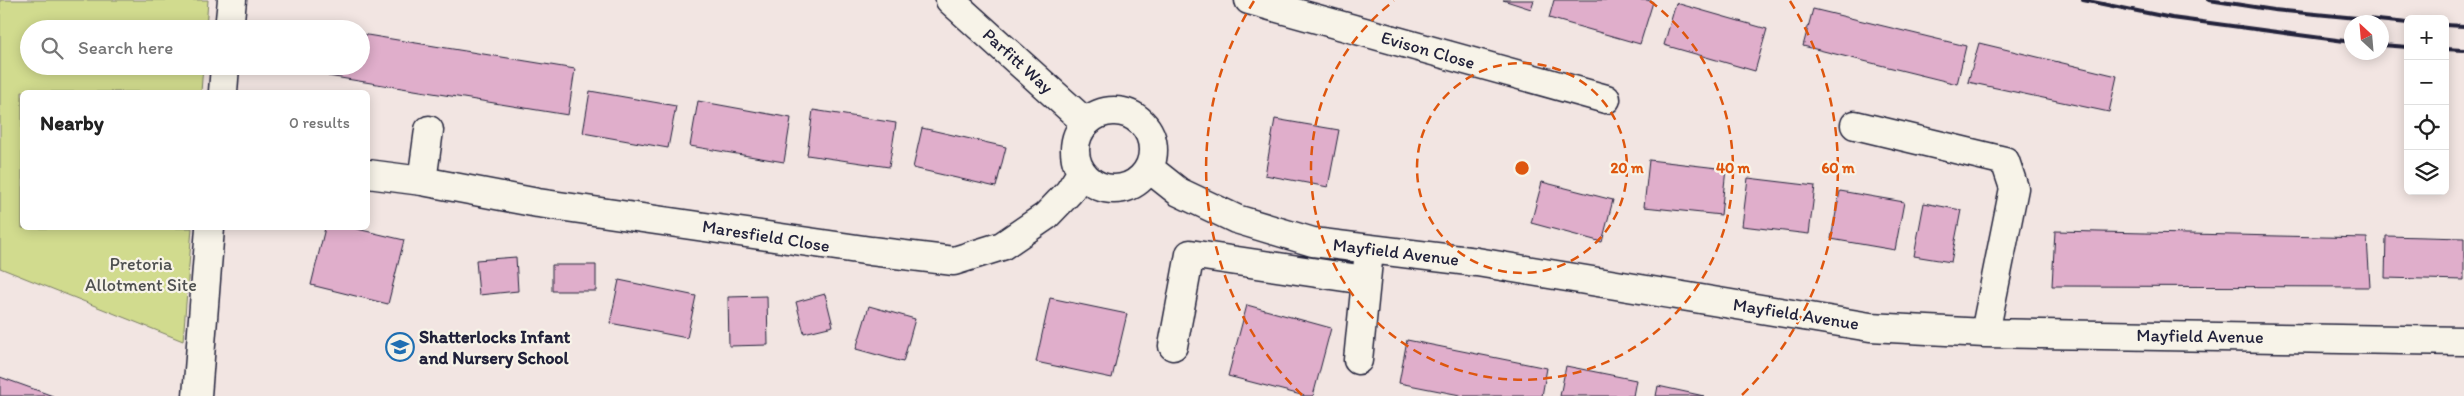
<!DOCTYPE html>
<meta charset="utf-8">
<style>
:root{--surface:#fff;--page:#f2f2f2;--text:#222;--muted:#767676;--line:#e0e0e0}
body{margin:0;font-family:Itim,sans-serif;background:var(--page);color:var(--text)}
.controls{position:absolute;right:15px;top:15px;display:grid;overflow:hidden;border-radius:8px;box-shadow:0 2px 12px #0003}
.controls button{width:45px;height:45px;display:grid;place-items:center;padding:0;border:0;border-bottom:1px solid var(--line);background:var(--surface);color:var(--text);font:25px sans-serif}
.compass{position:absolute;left:2344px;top:15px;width:45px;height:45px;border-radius:50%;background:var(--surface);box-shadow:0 2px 12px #0003;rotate:334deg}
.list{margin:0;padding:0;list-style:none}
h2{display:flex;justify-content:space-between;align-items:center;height:65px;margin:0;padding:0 20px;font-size:21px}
h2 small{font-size:16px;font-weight:400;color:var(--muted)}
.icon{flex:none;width:28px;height:28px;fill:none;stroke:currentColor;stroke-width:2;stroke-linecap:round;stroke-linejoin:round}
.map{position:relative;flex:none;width:2464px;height:396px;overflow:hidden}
.search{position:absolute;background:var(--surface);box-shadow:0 2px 12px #0003;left:20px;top:20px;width:350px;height:55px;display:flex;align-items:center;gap:12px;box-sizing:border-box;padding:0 18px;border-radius:28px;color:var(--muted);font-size:19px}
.panel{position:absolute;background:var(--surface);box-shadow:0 2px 12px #0003;left:20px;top:90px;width:350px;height:140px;border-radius:8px}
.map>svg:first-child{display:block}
</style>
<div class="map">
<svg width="2464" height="396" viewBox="0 0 2464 396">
<rect width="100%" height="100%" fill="#f2e5e2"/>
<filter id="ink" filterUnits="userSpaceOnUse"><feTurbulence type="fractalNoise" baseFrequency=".02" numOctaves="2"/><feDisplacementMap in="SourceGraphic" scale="10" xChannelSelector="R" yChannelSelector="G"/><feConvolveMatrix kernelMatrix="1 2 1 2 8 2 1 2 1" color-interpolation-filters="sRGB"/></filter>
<g filter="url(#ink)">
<path fill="#d1db8e" stroke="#7a7e64" d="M0,0h208l-2,29h-177v37h174l-2,26h-179v136h170l-9,113 -183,-73z"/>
<path fill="#e0aecb" stroke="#22223b" d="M1503,0h31l-3,9z
M1554,0h93l6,2 -13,42 -91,-26z
M1676,3l91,26 -12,42 -91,-26z
M1813,9l153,37 -9,38 -154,-38z
M361,34l214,35 -7,46 -240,-39 2,-10h31z
M1979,43l138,33 -8,36 -141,-30z
M590,91l86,15 -8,42 -85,-15z
M698,101l93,17 -7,44 -94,-16z
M813,110l83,13 -7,44 -82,-12z
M1275,119l64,11 -11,57 -63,-12z
M922,128l84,19 -10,40 -83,-19z
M1649,160l77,9 -5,46 -77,-8z
M1748,178l67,8 -6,48 -67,-8z
M1542,182l71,18 -11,42 -71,-19z
M1840,191l64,11 -9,48 -64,-11z
M1924,203l37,7 -10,52 -37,-6z
M325,228h28l51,12 -16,64 -77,-19z
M2055,231l312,7 3,49 -318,-1z
M2386,236l78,2v42l-79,-2z
M516,257l2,34 -39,4 -3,-35z
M552,265h44v26h-44z
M619,280l77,16 -9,42 -77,-15z
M825,294l8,32 -29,7 -8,-31z
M767,296l1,49 -39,1 -1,-49z
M1050,298l77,16 -15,64 -76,-16z
M1247,305l84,23 -18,68h-8l-77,-20z
M869,306l46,13 -12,43 -47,-13z
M1407,340l140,28 -5,28h-77l-66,-13z
M1566,366l70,14 -3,16h-73z
M0,377l53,19h-53z
M1658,386l46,10h-48z"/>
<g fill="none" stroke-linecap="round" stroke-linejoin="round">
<defs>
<path id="minor" d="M950,0l135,122
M1249,0l357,99
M229,29l3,-29
M223,92l2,-26
M1075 150a39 39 0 1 1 78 0a39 39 0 1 1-78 0Z
M1855,125l150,36 9,27 -29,145
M1150,169l29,23 57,27 77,23 164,20 393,65 115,6 479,8
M368,174l54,7 116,22 333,48 83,10 48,-15 44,-30 23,-24 12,-19
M422,181l7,-51
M1173,346l17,-92 175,26
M1358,360l10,-99
M197,396l13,-168"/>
</defs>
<use href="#minor" stroke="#22223b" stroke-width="31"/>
<use href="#minor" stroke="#f7f3e8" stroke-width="28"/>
<path stroke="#22223b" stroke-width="4" d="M2083,0l89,18 180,24
M2209,0l65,10 134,13
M2445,25l19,1
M2382,45l26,2
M2445,49l19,1"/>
</g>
</g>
<g fill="none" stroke="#de560e" stroke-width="2.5" stroke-dasharray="9 6">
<circle cx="1522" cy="168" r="105"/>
<path d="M1650 1A211 211 0 1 1 1394 1"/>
<path d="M1302 395A316 316 0 0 1 1254 1M1790 1A316 316 0 0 1 1742 395"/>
</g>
<defs>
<symbol id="school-ring" viewBox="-11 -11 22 22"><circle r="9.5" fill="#f7f3e8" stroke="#1f6fb2" stroke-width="1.5"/><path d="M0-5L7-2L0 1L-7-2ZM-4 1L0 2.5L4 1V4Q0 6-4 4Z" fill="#1f6fb2"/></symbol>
</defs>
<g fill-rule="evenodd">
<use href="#school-ring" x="384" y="331" width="32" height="32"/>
</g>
<g text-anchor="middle" stroke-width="4.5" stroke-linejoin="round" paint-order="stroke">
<g font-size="18" fill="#22223b" stroke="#f7f3e8">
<text transform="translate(1428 50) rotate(16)" y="6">Evison Close</text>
<text transform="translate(1018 61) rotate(42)" y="6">Parfitt Way</text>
<text transform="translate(766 236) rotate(9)" y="6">Maresfield Close</text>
<text transform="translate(1396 252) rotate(7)" y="6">Mayfield Avenue</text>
<text transform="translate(1796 314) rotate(9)" y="6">Mayfield Avenue</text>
<text transform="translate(2200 336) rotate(1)" y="6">Mayfield Avenue</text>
</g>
<g font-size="18" fill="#4e5050" stroke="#f7f3e8">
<text x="141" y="270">Pretoria<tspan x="141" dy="21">Allotment Site</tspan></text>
</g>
<g font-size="18" font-weight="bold" fill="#22223b" stroke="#f7f3e8" text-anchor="start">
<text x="419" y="343">Shatterlocks Infant<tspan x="419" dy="21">and Nursery School</tspan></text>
</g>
</g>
<circle cx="1522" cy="168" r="8" fill="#de560e" stroke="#f7f3e8" stroke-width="2.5"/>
<g font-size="15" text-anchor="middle" font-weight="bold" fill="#de560e" stroke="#f7f3e8" stroke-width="4.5" stroke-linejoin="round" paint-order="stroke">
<text x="1627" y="173">20 m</text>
<text x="1733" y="173">40 m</text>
<text x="1838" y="173">60 m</text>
</g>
</svg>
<div class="controls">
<button>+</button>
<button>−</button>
<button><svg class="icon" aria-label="locate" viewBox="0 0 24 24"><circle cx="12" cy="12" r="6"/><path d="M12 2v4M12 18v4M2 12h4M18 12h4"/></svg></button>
<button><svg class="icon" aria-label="layers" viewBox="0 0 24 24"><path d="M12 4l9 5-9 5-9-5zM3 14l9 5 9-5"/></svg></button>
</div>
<svg class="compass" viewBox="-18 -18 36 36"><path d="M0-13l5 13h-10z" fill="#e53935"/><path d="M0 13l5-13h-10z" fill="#767676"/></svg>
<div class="search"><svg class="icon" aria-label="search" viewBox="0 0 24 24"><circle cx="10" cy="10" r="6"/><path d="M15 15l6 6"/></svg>Search here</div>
<section class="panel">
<h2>Nearby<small>0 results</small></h2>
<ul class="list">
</ul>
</section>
</div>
